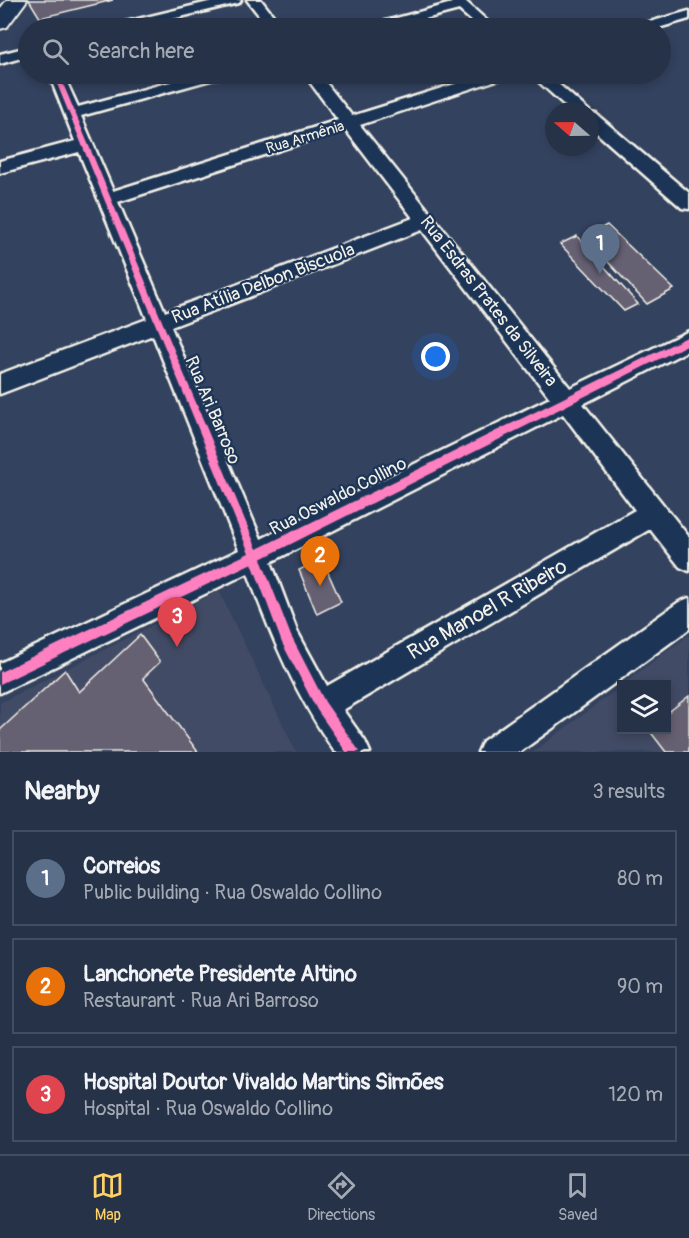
<!DOCTYPE html>
<meta charset="utf-8">
<style>
:root{--surface:#263247;--page:#2e3a4e;--text:#f1f3f6;--muted:#a4aab4;--line:#424d60;--accent:#ffd166}
body{margin:0;font-family:Pangolin,sans-serif;background:var(--page);color:var(--text)}
.controls{position:absolute;right:18px;bottom:18px;display:grid;overflow:hidden;border-radius:0px;box-shadow:0 3px 9px #0003}
.controls button{width:54px;height:54px;display:grid;place-items:center;padding:0;border:0;border-bottom:2px solid var(--line);background:var(--surface);color:var(--text);font:30px sans-serif}
.compass{position:absolute;left:545px;top:102px;width:54px;height:54px;border-radius:50%;background:var(--surface);box-shadow:0 3px 9px #0003;rotate:290deg}
.you{position:absolute;left:436px;top:357px;width:21px;height:21px;margin:-15px;border:4px solid #fff;border-radius:50%;background:#1a73e8;box-shadow:0 0 0 9px #1a73e833}
.badge{display:grid;place-items:center;width:39px;height:39px;border-radius:50%;background:var(--accent);color:#fff;font-size:20px;font-weight:700}
.pin{position:absolute;translate:-50% -50px;filter:drop-shadow(0 2px 3px #0008)}
.pin::after{content:'';position:absolute;top:32px;width:21px;height:18px;background:inherit;clip-path:polygon(0 0,100% 0,50% 100%)}
.list{margin:0;padding:0;list-style:none}
h2{display:flex;justify-content:space-between;align-items:center;height:78px;margin:0;padding:0 24px;font-size:26px}
h2 small{font-size:20px;font-weight:400;color:var(--muted)}
.list li{display:grid;grid-template-columns:39px 1fr auto;gap:18px;align-items:center;box-sizing:border-box;height:96px;margin:0 12px 12px;padding:0 12px;border:2px solid var(--line);border-radius:0px}
.list b{display:block;font-size:22px;white-space:nowrap}
.list p{margin:0;font-size:20px;white-space:nowrap;color:var(--muted)}
.list em{font-size:20px;font-style:normal;color:var(--muted)}
.icon{flex:none;width:33px;height:33px;fill:none;stroke:currentColor;stroke-width:2;stroke-linecap:round;stroke-linejoin:round}
.map{position:relative;flex:none;width:689px;height:752px;overflow:hidden}
.search{position:absolute;background:var(--surface);box-shadow:0 3px 9px #0003;left:18px;right:18px;top:18px;height:66px;display:flex;align-items:center;gap:15px;box-sizing:border-box;padding:0 21px;border-radius:33px;color:var(--muted);font-size:22px}
.sheet{height:402px;background:var(--surface)}
nav{display:flex;justify-content:space-around;align-items:center;box-sizing:border-box;height:84px;border-top:2px solid var(--line);background:var(--surface);font-size:16px;color:var(--muted)}
nav a{display:grid;justify-items:center;gap:3px}
nav .on{color:var(--accent)}
.map>svg:first-child{display:block}
</style>
<div class="map">
<svg width="689" height="752" viewBox="0 0 689 752">
<rect width="100%" height="100%" fill="#33425f"/>
<filter id="ink" filterUnits="userSpaceOnUse"><feTurbulence type="fractalNoise" baseFrequency=".0167" numOctaves="2"/><feDisplacementMap in="SourceGraphic" scale="12" xChannelSelector="R" yChannelSelector="G"/><feConvolveMatrix kernelMatrix="1 2 1 2 8 2 1 2 1" color-interpolation-filters="sRGB"/></filter>
<g filter="url(#ink)">
<path fill="#424b65" d="M219,591l77,161h-296v-49z
M689,635v117h-156l88,-66 1,44h44v-46h-43z"/>
<path fill="#666173" stroke="#f4f1e8" stroke-width="1.5" d="M29,0h84l-73,18z
M607,225l67,64 -27,15 -62,-67z
M577,236l61,68 -14,7 -64,-67z
M322,559l19,43 -24,12 -18,-44z
M140,635l20,27 -17,16 55,74h-198v-22l65,-60 14,22z
M689,696v56h-23l-17,-22h17v-16z"/>
<g fill="none" stroke-linecap="round" stroke-linejoin="round">
<defs>
<path id="minor" d="M217,0h24l-2,3 -105,25h-23l2,-3z
M247,0h14l22,28h-14z
M449,0h15l31,28h-15l-21,-18 -69,18h-21l2,-3 81,-22z
M689,11v8l-31,9h-21l2,-3z
M28,47v9l-28,8v-10z
M49,74h14l15,33 122,-33h24l-3,3 -140,39 32,75 225,-71 -34,-46h15l33,42 135,-42h21l-2,3 -146,48 210,263 119,-57v19l-106,54 106,133v34l-9,-4 -30,-38 -307,181 22,31 5,11h-35c-39,-56 -64,-115 -87,-179l-248,120v-30l239,-113 -86,-215 -153,59v-20l147,-55 -68,-167 -79,21v-12l75,-20zM345,129l68,89 -248,94 -47,-110zM422,230l128,168 -289,141 -90,-212zM563,414l72,96 -308,176 -30,-55 -26,-69z
M530,74h17l42,37h-18z
M590,113l6,1 93,79v16l-7,-1 -92,-81z
M689,598v31l-169,123h-42l5,-11 196,-139z"/>
<path id="secondary" d="M7,0h20l-20,27 -7,2v-20z"/>
</defs>
<use href="#minor" stroke="#f4f1e8" stroke-width="5"/>
<use href="#secondary" stroke="#f4f1e8" stroke-width="4"/>
<use href="#minor" fill="#1d3557" fill-rule="evenodd"/>
<use href="#secondary" fill="#1d3557" fill-rule="evenodd"/>
<defs>
<path id="cycleway" d="M53,74h6l198,475 432,-213v8l-428,215 30,77 34,66 35,50h-14l-29,-42 -35,-67 -30,-80 -252,121v-12l249,-119z"/>
</defs>
<use href="#cycleway" stroke="#1d3557" stroke-width="4"/>
<use href="#cycleway" fill="#ff80c0" fill-rule="evenodd"/>
</g>
</g>
<g text-anchor="middle" stroke-width="4.5" stroke-linejoin="round" paint-order="stroke">
<g font-size="15" fill="#f4f1e8" stroke="#1d3557">
<text transform="translate(305 137) rotate(-17)" y="5">Rua Armênia</text>
</g>
<g font-size="18" fill="#f4f1e8" stroke="#1d3557">
<text transform="translate(263 283) rotate(-21)" y="6">Rua Atília Delbon Biscuola</text>
<text transform="translate(489 301) rotate(52)" y="6">Rua Esdras Prates da Silveira</text>
<text transform="translate(213 410) rotate(67)" y="6">Rua Ari Barroso</text>
<text transform="translate(338 496) rotate(-27)" y="6">Rua Oswaldo Collino</text>
</g>
<g font-size="21" fill="#f4f1e8" stroke="#1d3557">
<text transform="translate(487 609) rotate(-30)" y="7">Rua Manoel R Ribeiro</text>
</g>
</g>
</svg>
<div class="controls">
<button><svg class="icon" aria-label="layers" viewBox="0 0 24 24"><path d="M12 4l9 5-9 5-9-5zM3 14l9 5 9-5"/></svg></button>
</div>
<svg class="compass" viewBox="-18 -18 36 36"><path d="M0-13l5 13h-10z" fill="#e53935"/><path d="M0 13l5-13h-10z" fill="#a4aab4"/></svg>
<div class="you"></div>
<div class="pin badge" style="left:600px;top:274px;background:#5c6f8a">1</div>
<div class="pin badge" style="left:320px;top:586px;background:#e8710a">2</div>
<div class="pin badge" style="left:177px;top:647px;background:#e0444e">3</div>
<div class="search"><svg class="icon" aria-label="search" viewBox="0 0 24 24"><circle cx="10" cy="10" r="6"/><path d="M15 15l6 6"/></svg>Search here</div>
</div>
<section class="sheet">
<h2>Nearby<small>3 results</small></h2>
<ul class="list">
<li><span class="badge" style="background:#5c6f8a">1</span><div><b>Correios</b><p>Public building · Rua Oswaldo Collino</p></div><em>80 m</em></li>
<li><span class="badge" style="background:#e8710a">2</span><div><b>Lanchonete Presidente Altino</b><p>Restaurant · Rua Ari Barroso</p></div><em>90 m</em></li>
<li><span class="badge" style="background:#e0444e">3</span><div><b>Hospital Doutor Vivaldo Martins Simões</b><p>Hospital · Rua Oswaldo Collino</p></div><em>120 m</em></li>
</ul>
</section>
<nav>
<a class="on"><svg class="icon" aria-label="map" viewBox="0 0 24 24"><path d="M3 6l6-2 6 2 6-2v14l-6 2-6-2-6 2zM9 4v14M15 6v14"/></svg>Map</a>
<a><svg class="icon" aria-label="directions" viewBox="0 0 24 24"><path d="M12 3l9 9-9 9-9-9zM9 14v-3h6M13 9l2 2-2 2"/></svg>Directions</a>
<a><svg class="icon" aria-label="saved" viewBox="0 0 24 24"><path d="M7 4h10v16l-5-4-5 4z"/></svg>Saved</a>
</nav>
